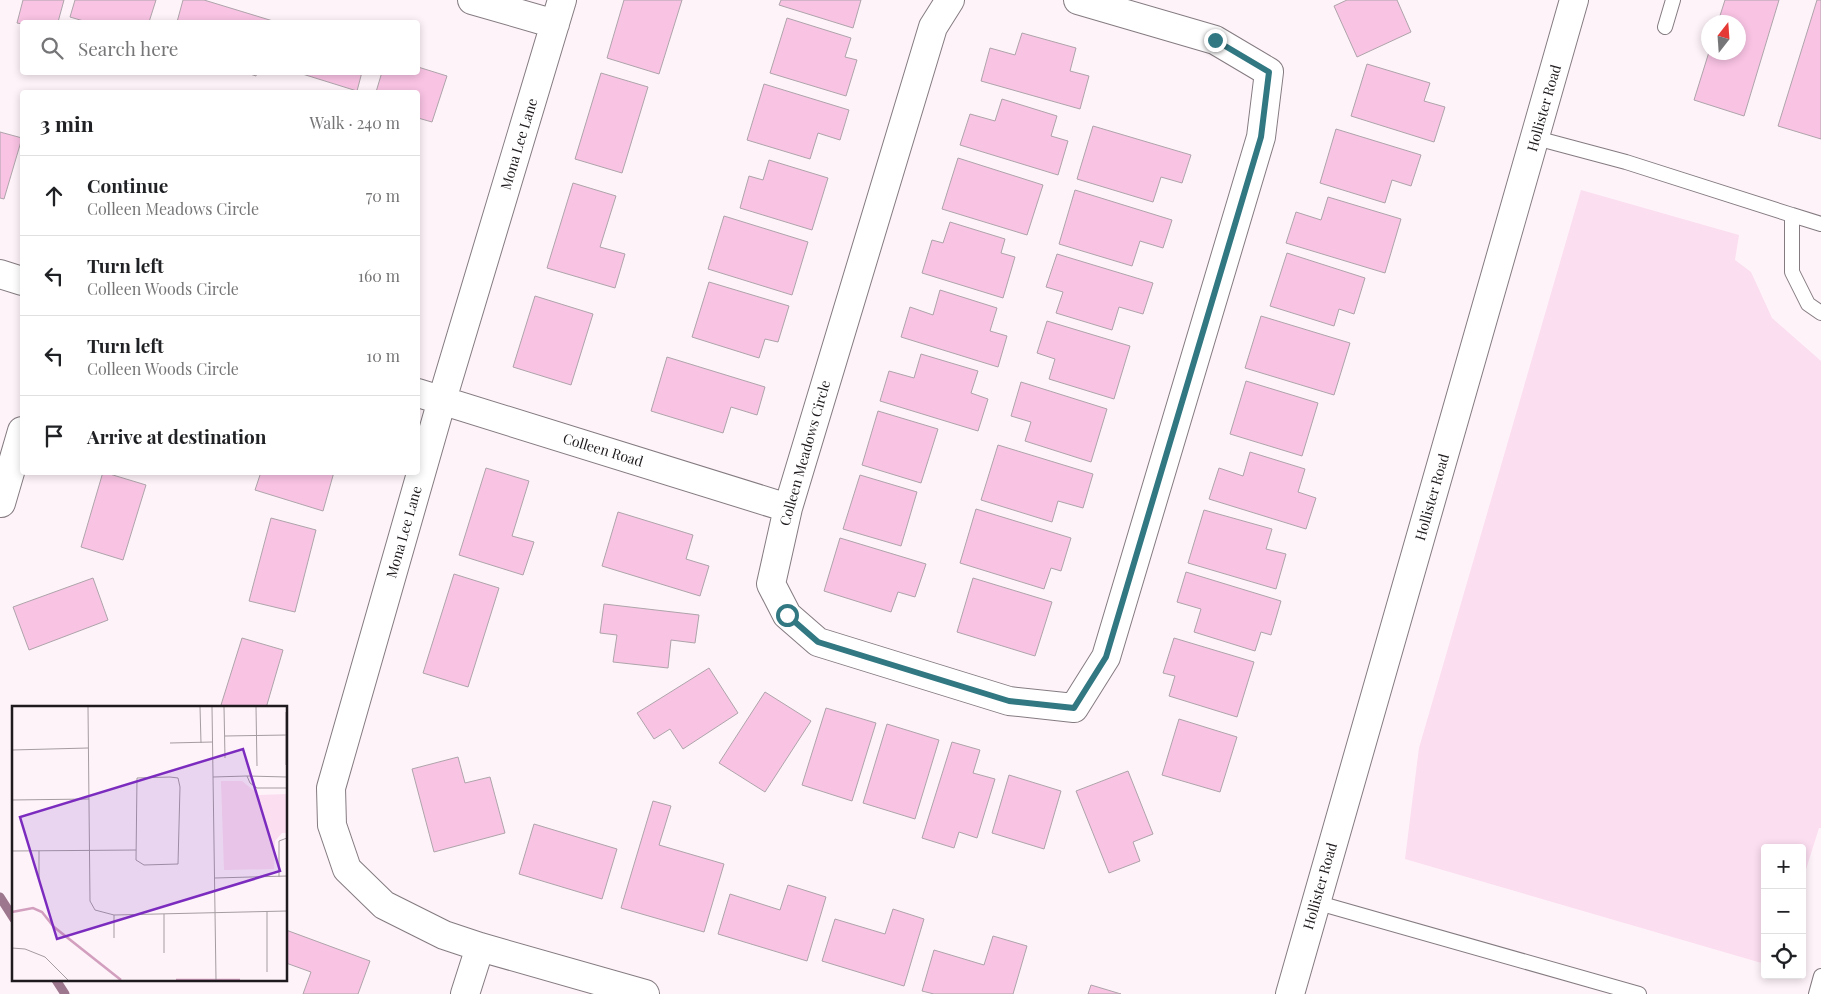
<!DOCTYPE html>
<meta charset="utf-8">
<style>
:root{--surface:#fff;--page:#f6f6f6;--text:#202124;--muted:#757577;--line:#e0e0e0}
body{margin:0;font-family:"Playfair Display",serif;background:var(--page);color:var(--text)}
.controls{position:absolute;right:15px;bottom:15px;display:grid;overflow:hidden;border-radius:5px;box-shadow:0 2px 8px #0003}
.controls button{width:45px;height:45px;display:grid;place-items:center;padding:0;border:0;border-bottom:1px solid var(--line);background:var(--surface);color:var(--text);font:25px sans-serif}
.compass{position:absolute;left:1701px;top:15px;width:45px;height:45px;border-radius:50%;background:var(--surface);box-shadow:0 2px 8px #0003;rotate:17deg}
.stop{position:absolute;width:15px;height:15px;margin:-11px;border:4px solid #317883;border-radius:50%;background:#fff}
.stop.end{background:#317883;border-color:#fff;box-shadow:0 1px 5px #0008}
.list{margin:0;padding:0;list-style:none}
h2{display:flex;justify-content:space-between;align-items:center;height:65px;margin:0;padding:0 20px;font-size:21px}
h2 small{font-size:16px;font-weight:400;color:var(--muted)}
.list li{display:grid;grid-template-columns:32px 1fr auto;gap:15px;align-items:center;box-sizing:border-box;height:80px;padding:0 20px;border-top:1px solid var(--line)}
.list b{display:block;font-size:19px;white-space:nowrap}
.list p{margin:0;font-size:16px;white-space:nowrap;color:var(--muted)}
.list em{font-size:16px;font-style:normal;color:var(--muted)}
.icon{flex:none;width:28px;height:28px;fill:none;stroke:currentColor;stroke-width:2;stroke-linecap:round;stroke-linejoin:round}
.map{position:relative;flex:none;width:1821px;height:994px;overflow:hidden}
.search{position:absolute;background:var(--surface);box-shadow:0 2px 8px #0003;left:20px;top:20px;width:400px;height:55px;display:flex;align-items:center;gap:12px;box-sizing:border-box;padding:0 18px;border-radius:5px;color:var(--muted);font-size:19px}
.panel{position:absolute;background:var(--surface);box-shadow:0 2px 8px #0003;left:20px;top:90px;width:400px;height:385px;border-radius:5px}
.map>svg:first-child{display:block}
</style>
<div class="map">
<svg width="1821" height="994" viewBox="0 0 1821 994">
<rect width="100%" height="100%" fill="#fef3f9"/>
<path fill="#fbdef0" d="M1581,190l158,45 -4,25 16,12 21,46 49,43v467h-2l-17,54v-34h-37v116l-360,-105 14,-111z"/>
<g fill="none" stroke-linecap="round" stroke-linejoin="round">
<path stroke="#9d778e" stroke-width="9" d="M0,897l14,22
M56,980l9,14"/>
</g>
<path fill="#f9c3e4" stroke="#aea4aa" d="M23,0h41l-6,22h-36v2l-5,-1z
M75,0h81l-7,22h-62l-17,-5z
M183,0h21l69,21 -1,1h-95z
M624,0h58l-23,74 -52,-16z
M781,0h80l-8,28 -74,-23z
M1347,0h50l14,32 -54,25 -23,-51z
M1725,0h54l-35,116 -50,-16 15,-48h29v-30h-20z
M1817,0h4v139l-43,-13z
M787,18l64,20 -6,19 12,3 -11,36 -76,-23z
M1022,33l54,15 -6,23 19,5 -9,33 -99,-28 9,-33 25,7z
M1367,64l63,19 -6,18 21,6 -11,35 -83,-26z
M418,67l29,9 -15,46 -14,-4v-26h-42l6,-20h36z
M244,72h13l-1,4z
M296,72h66l-5,19z
M601,73l47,14 -26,86 -47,-14z
M764,84l85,26 -9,30 -22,-7 -8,26 -63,-19z
M1002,99l55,17 -6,20 17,5 -10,34 -98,-30 10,-31 25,7z
M1093,126l98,29 -9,28 -21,-6 -8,25 -76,-23z
M1336,129l85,26 -10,31 -19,-6 -7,23 -65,-20z
M0,132l22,6 -18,61 -4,-1z
M958,158l85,27 -16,50 -85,-26z
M769,160l59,18 -16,52 -72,-22 9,-32 14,4z
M573,183l43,13 -16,51 25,7 -10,34 -68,-20z
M1075,190l97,30 -9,28 -23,-7 -8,25 -73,-22z
M1328,197l73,22 -16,54 -99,-30 10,-31 25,8z
M724,216l84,26 -16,53 -84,-26z
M950,222l55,17 -4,14 14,4 -12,41 -81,-25 10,-33 11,3z
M1287,253l78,25 -11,36 -15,-5 -5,17 -64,-20z
M1057,254l96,29 -10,31 -24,-7 -7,23 -56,-17 7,-21 -17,-5z
M709,282l80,24 -11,36 -13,-3 -6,19 -67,-21z
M940,290l57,18 -7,23 17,5 -9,31 -97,-30 9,-30 23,8z
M535,296l58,18 -22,71 -58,-18z
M1261,316l89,27 -16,52 -89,-27z
M1047,321l83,25 -16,53 -65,-20 6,-20 -18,-6z
M921,354l57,17 -7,22 17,6 -10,32 -98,-30 9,-30 25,7z
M667,357l98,30 -8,28 -26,-8 -8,26 -72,-22z
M1246,381l72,22 -16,53 -72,-22z
M1021,382l86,27 -16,53 -66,-21 6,-19 -20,-6z
M878,411l60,18 -17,54 -59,-18z
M998,445l95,29 -10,34 -25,-7 -6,21 -71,-22z
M1250,452l55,17 -7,23 18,6 -10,31 -97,-30 10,-31 24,8z
M486,468l43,13 -17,55 22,6 -11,33 -64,-20z
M103,472l43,13 -23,75 -42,-13z
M261,472h73l-11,39 -68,-21z
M860,475l57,17 -16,54 -58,-17z
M976,509l95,29 -10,33 -10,-3 -7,21 -84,-26z
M1204,510l68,19 -6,20 20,5 -10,35 -88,-26z
M618,512l75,23 -7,24 23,7 -9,30 -98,-30z
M271,518l45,12 -21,82 -46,-11z
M840,538l86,26 -11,33 -17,-5 -7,20 -67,-21z
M1186,572l95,29 -10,34 -10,-3 -6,19 -61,-19 7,-23 -24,-7z
M454,574l45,14 -31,99 -45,-14z
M93,578l15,42 -79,30 -16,-43z
M973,578l79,24 -17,54 -78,-24z
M604,604l95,11 -4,28 -24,-3 -3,28 -55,-6 4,-27 -17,-2z
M242,638l41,12 -17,58h-37l-8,-3z
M1174,638l80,24 -17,55 -68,-21 6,-20 -12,-3z
M709,668l29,45 -55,36 -13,-20 -16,10 -17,-26z
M765,692l46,29 -46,71 -46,-29z
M826,708l50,15 -24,78 -50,-16z
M1179,719l58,18 -17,55 -58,-17z
M887,724l52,16 -24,79 -52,-16z
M952,742l28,8 -7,23 22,6 -18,59 -18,-6 -5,16 -32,-10z
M458,757l7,26 25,-6 15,56 -71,19 -22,-83z
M1128,771l25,63 -20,8 7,19 -31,12 -33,-82z
M1009,775l52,16 -17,58 -52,-16z
M653,801l18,5 -12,39 65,19 -20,68 -83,-24z
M534,824l83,25 -15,50 -83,-25z
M788,885l38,12 -19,64 -89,-27 12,-40 50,16z
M893,909l31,10 -20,67 -82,-25 13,-42 50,15z
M286,930l84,31 -12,33h-55l8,-22 -25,-9z
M993,936l34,10 -14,48h-79l-12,-3 12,-41 50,15z
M1091,985l30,9h-33z"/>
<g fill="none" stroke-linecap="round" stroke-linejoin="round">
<defs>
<path id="service" d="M1665,27l8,-27
M1536,138l90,24 166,53
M1821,224l-29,-9v57l16,32 13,9
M1315,902l324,92
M1816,994l5,-18"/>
<path id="minor" d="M472,0l83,24
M562,0l-120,400 -111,388 1,37 15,44 37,36 60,30 36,12 165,47
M950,0l-17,27 -145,481 -17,76 16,31 31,27 191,59 65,7 32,-51 155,-520 8,-65 -54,-32 -137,-40
M0,274l22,7
M418,393l370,115
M1,503l21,-72
M465,994l15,-47"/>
<path id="tertiary" d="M1290,994l284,-994"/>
</defs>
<use href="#service" stroke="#847b80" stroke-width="16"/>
<use href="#minor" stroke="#847b80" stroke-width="30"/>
<use href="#tertiary" stroke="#847b80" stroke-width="30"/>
<use href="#service" stroke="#fff" stroke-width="14"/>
<use href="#minor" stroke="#fff" stroke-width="28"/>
<use href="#tertiary" stroke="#fff" stroke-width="28"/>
</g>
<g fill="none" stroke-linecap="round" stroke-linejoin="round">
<path stroke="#317883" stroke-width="6" d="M787,615l31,27 191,59 65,7 32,-51 155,-520 8,-65 -54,-32"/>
</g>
<g text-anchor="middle" stroke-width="4" stroke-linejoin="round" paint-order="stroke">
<g font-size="14" fill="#1e1a1d" stroke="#fff">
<text transform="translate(1544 108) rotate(-74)" y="5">Hollister Road</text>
<text transform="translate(519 144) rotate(-73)" y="5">Mona Lee Lane</text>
<text transform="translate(603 450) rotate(17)" y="5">Colleen Road</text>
<text transform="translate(805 453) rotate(-74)" y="5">Colleen Meadows Circle</text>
<text transform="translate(1432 497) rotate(-74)" y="5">Hollister Road</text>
<text transform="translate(404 532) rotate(-74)" y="5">Mona Lee Lane</text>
<text transform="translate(1320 886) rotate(-74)" y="5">Hollister Road</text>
</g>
</g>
<g transform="translate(12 706)">
<rect width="275" height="275" fill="#fef3f9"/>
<path d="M209,75h21l17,14 28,-1v39h-5l-7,8 -1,28 -50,1z" fill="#fbdef0"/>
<path fill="none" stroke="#d39fbf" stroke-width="2.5" d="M0,206l21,-4 9,4 12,15 67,53M164,274h64"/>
<path fill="none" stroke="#a49ca1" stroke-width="1" d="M76,1l2,194 5,9 19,5 173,-4M188,1l1,36M200,1l4,273M212,1l1,51M244,1l1,59M274,6v53M213,30l62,-1M158,37l42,-1M0,44l76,-2M158,71l8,1 2,9 -2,77 -34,1 -8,-5 1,-82zM201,71l34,-1M275,71l-40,-1 3,7 7,5h30M0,94l77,-1M0,145l124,-1M27,145v28M267,171v-36l8,-3M203,172l72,-2M255,205v61M102,232v-23M0,242l13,1 20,8 23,23M152,247v-39"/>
<path fill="#7b2cbf" fill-opacity="0.15" stroke="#7b2cbf" stroke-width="2.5" d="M231,43l37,122 -223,68 -37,-122z"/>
<rect width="275" height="275" fill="none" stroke="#1e1a1d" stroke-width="2.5"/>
</g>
</svg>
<div class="controls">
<button>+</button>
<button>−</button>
<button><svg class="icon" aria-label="locate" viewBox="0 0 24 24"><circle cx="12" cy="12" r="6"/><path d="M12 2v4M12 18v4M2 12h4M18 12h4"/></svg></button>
</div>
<svg class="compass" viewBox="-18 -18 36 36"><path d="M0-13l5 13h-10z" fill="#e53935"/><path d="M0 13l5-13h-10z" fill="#757577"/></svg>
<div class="stop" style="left:787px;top:615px"></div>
<div class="stop end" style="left:1215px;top:40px"></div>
<div class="search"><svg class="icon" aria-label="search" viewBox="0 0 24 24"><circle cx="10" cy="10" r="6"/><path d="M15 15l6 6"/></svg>Search here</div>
<section class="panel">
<h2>3 min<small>Walk · 240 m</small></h2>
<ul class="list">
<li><svg class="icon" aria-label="ahead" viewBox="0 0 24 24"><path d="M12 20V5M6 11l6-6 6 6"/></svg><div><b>Continue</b><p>Colleen Meadows Circle</p></div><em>70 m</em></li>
<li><svg class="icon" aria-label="left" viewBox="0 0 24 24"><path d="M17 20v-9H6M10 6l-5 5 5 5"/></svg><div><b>Turn left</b><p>Colleen Woods Circle</p></div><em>160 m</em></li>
<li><svg class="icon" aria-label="left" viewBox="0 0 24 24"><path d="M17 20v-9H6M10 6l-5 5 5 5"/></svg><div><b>Turn left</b><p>Colleen Woods Circle</p></div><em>10 m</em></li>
<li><svg class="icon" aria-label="arrive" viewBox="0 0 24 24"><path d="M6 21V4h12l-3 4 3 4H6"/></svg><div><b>Arrive at destination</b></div></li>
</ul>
</section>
</div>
